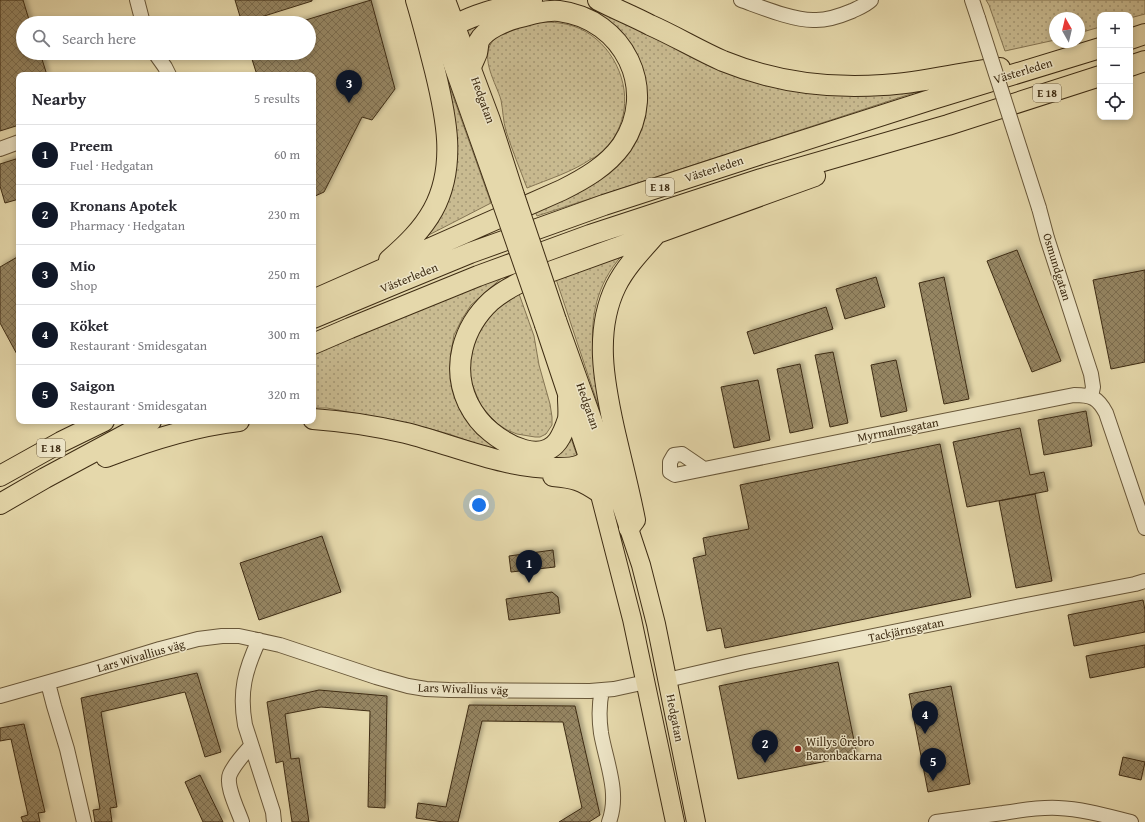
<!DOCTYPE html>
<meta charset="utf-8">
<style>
:root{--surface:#fff;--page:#f7f7f7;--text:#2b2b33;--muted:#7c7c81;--line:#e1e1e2;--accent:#111827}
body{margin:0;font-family:"Gentium Book Plus",serif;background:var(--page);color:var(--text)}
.controls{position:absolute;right:12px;top:12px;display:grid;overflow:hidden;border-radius:8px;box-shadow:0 2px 6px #0003}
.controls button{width:36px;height:36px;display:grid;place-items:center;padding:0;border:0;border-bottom:1px solid var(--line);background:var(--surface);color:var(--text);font:20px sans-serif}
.compass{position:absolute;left:1049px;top:12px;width:36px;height:36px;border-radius:50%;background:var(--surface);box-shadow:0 2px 6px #0003;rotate:352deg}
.you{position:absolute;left:479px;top:505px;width:14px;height:14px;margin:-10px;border:3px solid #fff;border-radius:50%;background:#1a73e8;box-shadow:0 0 0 6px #1a73e833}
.badge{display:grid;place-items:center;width:26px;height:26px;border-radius:50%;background:var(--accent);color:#fff;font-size:13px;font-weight:700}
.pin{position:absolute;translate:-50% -33px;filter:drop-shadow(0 1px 2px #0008)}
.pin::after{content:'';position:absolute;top:21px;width:14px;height:12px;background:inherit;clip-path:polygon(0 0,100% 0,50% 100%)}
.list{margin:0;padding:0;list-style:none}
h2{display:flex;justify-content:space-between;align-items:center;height:52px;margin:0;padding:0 16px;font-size:17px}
h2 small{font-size:13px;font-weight:400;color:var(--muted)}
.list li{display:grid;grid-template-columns:26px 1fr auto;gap:12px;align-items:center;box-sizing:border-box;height:60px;padding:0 16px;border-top:1px solid var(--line)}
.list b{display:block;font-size:15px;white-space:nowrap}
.list p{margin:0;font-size:13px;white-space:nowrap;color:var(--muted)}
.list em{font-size:13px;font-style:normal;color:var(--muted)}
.icon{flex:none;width:22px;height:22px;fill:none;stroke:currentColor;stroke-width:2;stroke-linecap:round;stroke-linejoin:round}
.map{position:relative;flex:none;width:1145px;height:822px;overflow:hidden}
.search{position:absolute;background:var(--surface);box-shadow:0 2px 6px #0003;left:16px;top:16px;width:300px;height:44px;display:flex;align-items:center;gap:10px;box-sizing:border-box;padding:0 14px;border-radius:22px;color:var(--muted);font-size:15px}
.panel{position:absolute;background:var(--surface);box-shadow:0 2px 6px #0003;left:16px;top:72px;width:300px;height:352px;border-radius:8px}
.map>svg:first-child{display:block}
</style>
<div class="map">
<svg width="1145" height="822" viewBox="0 0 1145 822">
<defs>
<pattern id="grass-dots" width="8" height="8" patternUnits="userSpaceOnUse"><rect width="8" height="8" fill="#c9bb91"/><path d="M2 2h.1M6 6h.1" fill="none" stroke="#a59875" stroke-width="1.8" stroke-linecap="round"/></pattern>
<pattern id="building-cross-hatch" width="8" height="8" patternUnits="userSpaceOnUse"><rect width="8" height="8" fill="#958562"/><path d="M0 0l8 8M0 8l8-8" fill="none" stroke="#7b6d50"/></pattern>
<filter id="shadow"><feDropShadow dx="3" dy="-3" stdDeviation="2" flood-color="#0004"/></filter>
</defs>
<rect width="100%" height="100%" fill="#e5d8ab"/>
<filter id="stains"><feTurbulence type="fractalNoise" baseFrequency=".005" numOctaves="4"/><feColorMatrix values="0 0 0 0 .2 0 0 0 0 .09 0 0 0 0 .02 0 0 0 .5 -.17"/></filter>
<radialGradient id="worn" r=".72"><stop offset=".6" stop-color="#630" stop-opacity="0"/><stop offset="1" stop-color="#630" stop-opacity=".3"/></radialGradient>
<path fill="url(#grass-dots)" stroke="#847452" d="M986,0h159v14l-15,4v-3h-30v12l-21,6v-15h-24v22l-50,11 -16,-46z
M570,4l23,5 25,8 120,55 197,14 -398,130 -4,-9 94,-53c17,-27 23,-41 18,-73l-67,-71 -107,31 -6,-16z
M426,20l65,183 -72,37 27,-48z
M536,22c13,0 24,0 37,4 34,11 56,49 51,84 -2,15 -10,30 -20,41 -4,3 -8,6 -13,8 -19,13 -42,20 -64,29 -7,-19 -15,-38 -21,-57 -3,-10 -3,-21 -5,-31 -5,-17 -21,-41 -9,-58 10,-13 30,-16 44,-20z
M627,250c-57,58 -30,131 -14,200l-58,-174z
M504,276l-33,29 -9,14 -8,16 -3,17 -1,17 7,25 56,59 57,-18 7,21 -16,4 -45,-4 -33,-10 -34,-12 -37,-10 -42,-8 -43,-8h-14v-55z
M518,291l16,45 5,29 11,39 2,13v8l-6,9 -6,3h-5l-18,-3 -10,-4 -9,-6 -9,-9 -9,-11 -11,-28v-22l14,-33z"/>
<path fill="url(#building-cross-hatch)" stroke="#3e2c13" filter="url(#shadow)" d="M0,0h23l7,23h-7v30h17l7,22h-28v50l-19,6z
M235,0h77v1l-70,22z
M371,0l24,89 -23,31 -10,-3 -38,75 -11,5v-122h-56l-7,-22h59v-30h-13z
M19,158v41l-14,4 -5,-17v-22z
M1017,250l44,111 -29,11 -45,-111z
M19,256v102l-19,-35v-56z
M1145,270v92l-34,7 -18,-89z
M876,277l9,30 -40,12 -9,-30z
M944,277l25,122 -25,5 -25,-121z
M826,307l7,22 -79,25 -7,-22z
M833,352l15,71 -18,4 -15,-72z
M896,360l11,51 -26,6 -10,-52z
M800,364l13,64 -23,5 -13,-64z
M758,380l12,60 -36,8 -13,-61z
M1086,411l6,35 -48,9 -6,-35z
M1020,428l10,47 14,-3 4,19 -81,16 -14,-65z
M940,444l31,153 -246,51 -4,-20 -14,3 -14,-73 13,-3 -3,-17 46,-9 -9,-44z
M1035,494l17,87 -36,7 -17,-87z
M322,536l19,56 -82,28 -19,-57z
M553,550l2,17 -44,5 -2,-16z
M552,592l6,5 2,16 -51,7 -3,-21z
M1143,600l2,10v22l-71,14 -6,-31z
M1145,645v22l-55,11 -4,-22z
M838,662l19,93 -119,24 -19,-93z
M197,673l24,79 -16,5 -20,-65 -84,20 16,95 -7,1 2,14h-17l-2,-12 7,-1 -19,-111z
M951,686l19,98 -42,8 -19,-98z
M319,690l68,6 -2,112 -17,-1 2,-96 -49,-4 -36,7 6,45 8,-1 10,64h-17l-9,-61 -7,2 -9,-61z
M469,705l106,1 25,109 -11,7h-30l23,-14 -19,-86 -81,-1 -24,101h-15l-27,-4 2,-15 28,4z
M24,724l21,88 -7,1 2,9h-17l-2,-5 7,-2 -17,-76 -11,2v-13z
M1123,757l22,5 -4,18 -22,-5z
M200,775l23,47h-20l-18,-40z"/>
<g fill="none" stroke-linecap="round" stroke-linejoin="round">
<defs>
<path id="minor" d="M137,0l6,23
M741,0c20,7 51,20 72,20 13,1 27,-4 39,-9 6,-3 14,-6 19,-11
M972,0l6,18
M155,53l10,14 4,8
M0,149l19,-7
M1039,208l8,30 44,136 2,13 -2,10
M704,469l-22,-15 -8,1 -4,7v10l5,3 5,-1c131,-27 263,-53 394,-79 18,0 24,3 32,18l39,115
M259,640c-14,30 -20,52 -14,85l28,87 1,10
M667,680l78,-18 276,-56 114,-22 10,-3
M48,683l6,23 13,43 17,73
M602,690c-3,14 -3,29 -1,43 5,29 19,60 8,89
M0,696l88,-25 72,-22 38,-10 24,-3h17l41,9 96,32 32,9 18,3 23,1 141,1 24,-2 32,-7
M242,822c-4,-12 -17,-37 -12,-48 5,-11 14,-20 21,-28
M936,822c22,-3 45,-6 67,-9 18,-3 37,-6 55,-5 25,1 49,8 73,14"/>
<path id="major" d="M430,0l71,201
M446,0l45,120 24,75
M557,320l41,115 43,130 15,59 40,198
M544,325l54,162 34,132 43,203"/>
<path id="highway" d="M598,0c17,9 35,16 52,25 25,11 48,25 73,36 52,21 105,28 160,24 40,-2 78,-13 117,-17
M455,25c25,-13 50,-18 77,-25
M1130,39l15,-5
M1130,66l15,-5
M389,260c17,-15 33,-30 44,-50 24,-44 13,-94 2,-139 -6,-24 -12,-48 -19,-71
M313,300l249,-110c22,-11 45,-24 60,-45 37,-55 2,-126 -63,-134 -14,-1 -28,3 -42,7 -11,3 -32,11 -38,23 -1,3 -1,8 -2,12 -2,5 -4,9 -6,14
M313,318l84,-35 73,-30 134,-48 151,-49 178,-57 167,-51
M313,344l37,-16 128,-52 112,-41 171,-56 187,-54 152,-49
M568,398c0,6 1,14 0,21 -2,6 -6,16 -10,22 -17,23 -51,4 -67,-9 -9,-7 -18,-19 -23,-29 -17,-36 -5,-76 23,-102 8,-7 18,-13 28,-18l296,-107
M313,419c31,2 62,7 93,14 51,13 100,36 153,35 7,0 15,0 21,-3 7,-3 15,-14 17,-21 1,-3 1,-6 1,-9
M106,457c41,-16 90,-31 133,-36
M0,476l61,-34 43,-21
M553,476c22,2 28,4 46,16
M0,504l45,-26 106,-57
M629,528l6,-8c-6,-31 -14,-61 -21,-92 -10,-46 -20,-97 2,-142 10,-20 26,-36 41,-53"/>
</defs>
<use href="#minor" stroke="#685739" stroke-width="16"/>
<use href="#major" stroke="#3e2c13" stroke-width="20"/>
<use href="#highway" stroke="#3e2c13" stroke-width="22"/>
<use href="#minor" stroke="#eee6c8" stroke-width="14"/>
<use href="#major" stroke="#e5d8ab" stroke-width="18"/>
<use href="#highway" stroke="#e5d8ab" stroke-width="20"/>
<defs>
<path id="minor-bridge" d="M978,18l61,190"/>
<path id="major-bridge" d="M515,195l42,125
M501,201l43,124"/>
</defs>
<use href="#minor-bridge" stroke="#685739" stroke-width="16" stroke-linecap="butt"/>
<use href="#major-bridge" stroke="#3e2c13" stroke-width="20" stroke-linecap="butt"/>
<use href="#minor-bridge" stroke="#eee6c8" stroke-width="14"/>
<use href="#major-bridge" stroke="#e5d8ab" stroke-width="18"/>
</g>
<circle fill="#8f2418" stroke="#eee6c8" stroke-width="1.5" cx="798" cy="749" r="4"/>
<g text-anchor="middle" stroke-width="3" stroke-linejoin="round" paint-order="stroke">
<g fill="#eee6c8" stroke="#736449" stroke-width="1">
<rect x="1033" y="84" width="28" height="18" rx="3"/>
<rect x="646" y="178" width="28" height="18" rx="3"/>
<rect x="37" y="439" width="28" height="18" rx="3"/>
</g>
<g font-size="11" font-weight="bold" fill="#3e2c13">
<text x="1047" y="97">E 18</text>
<text x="660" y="191">E 18</text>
<text x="51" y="452">E 18</text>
</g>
<g font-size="12" fill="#3e2c13" stroke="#eee6c8">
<text transform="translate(1023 71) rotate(-17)" y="4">Västerleden</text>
<text transform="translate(483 100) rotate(70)" y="4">Hedgatan</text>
<text transform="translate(714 169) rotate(-18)" y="4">Västerleden</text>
<text transform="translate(1057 267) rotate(73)" y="4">Osmundgatan</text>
<text transform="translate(409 278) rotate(-22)" y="4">Västerleden</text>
<text transform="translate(588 406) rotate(71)" y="4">Hedgatan</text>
<text transform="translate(898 430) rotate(-11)" y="4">Myrmalmsgatan</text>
<text transform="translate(906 630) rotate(-12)" y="4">Tackjärnsgatan</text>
<text transform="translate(141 656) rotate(-16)" y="4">Lars Wivallius väg</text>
<text transform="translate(463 689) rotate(2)" y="4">Lars Wivallius väg</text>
<text transform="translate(675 718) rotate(79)" y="4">Hedgatan</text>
</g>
<g font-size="12" fill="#3e2c13" stroke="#eee6c8" text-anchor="start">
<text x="806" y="746">Willys Örebro<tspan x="806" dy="14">Baronbackarna</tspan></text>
</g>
</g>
<rect width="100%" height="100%" filter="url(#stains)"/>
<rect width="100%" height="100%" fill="url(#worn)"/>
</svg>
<div class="controls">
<button>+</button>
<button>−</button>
<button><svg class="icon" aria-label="locate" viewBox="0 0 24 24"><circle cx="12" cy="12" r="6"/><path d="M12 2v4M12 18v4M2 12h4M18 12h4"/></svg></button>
</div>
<svg class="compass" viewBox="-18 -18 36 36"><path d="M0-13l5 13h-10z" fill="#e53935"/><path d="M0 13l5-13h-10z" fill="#7c7c81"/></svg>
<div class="you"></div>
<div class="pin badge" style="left:529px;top:583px">1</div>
<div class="pin badge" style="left:765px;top:763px">2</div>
<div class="pin badge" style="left:349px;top:103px">3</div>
<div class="pin badge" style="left:925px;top:734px">4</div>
<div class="pin badge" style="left:933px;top:781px">5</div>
<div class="search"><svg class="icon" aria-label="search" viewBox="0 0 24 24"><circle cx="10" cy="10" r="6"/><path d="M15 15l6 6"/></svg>Search here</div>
<section class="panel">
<h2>Nearby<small>5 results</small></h2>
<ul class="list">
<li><span class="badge">1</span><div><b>Preem</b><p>Fuel · Hedgatan</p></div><em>60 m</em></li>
<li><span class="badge">2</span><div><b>Kronans Apotek</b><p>Pharmacy · Hedgatan</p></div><em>230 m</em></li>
<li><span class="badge">3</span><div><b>Mio</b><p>Shop</p></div><em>250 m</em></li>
<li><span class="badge">4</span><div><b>Köket</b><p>Restaurant · Smidesgatan</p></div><em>300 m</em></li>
<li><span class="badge">5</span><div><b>Saigon</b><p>Restaurant · Smidesgatan</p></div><em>320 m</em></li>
</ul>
</section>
</div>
